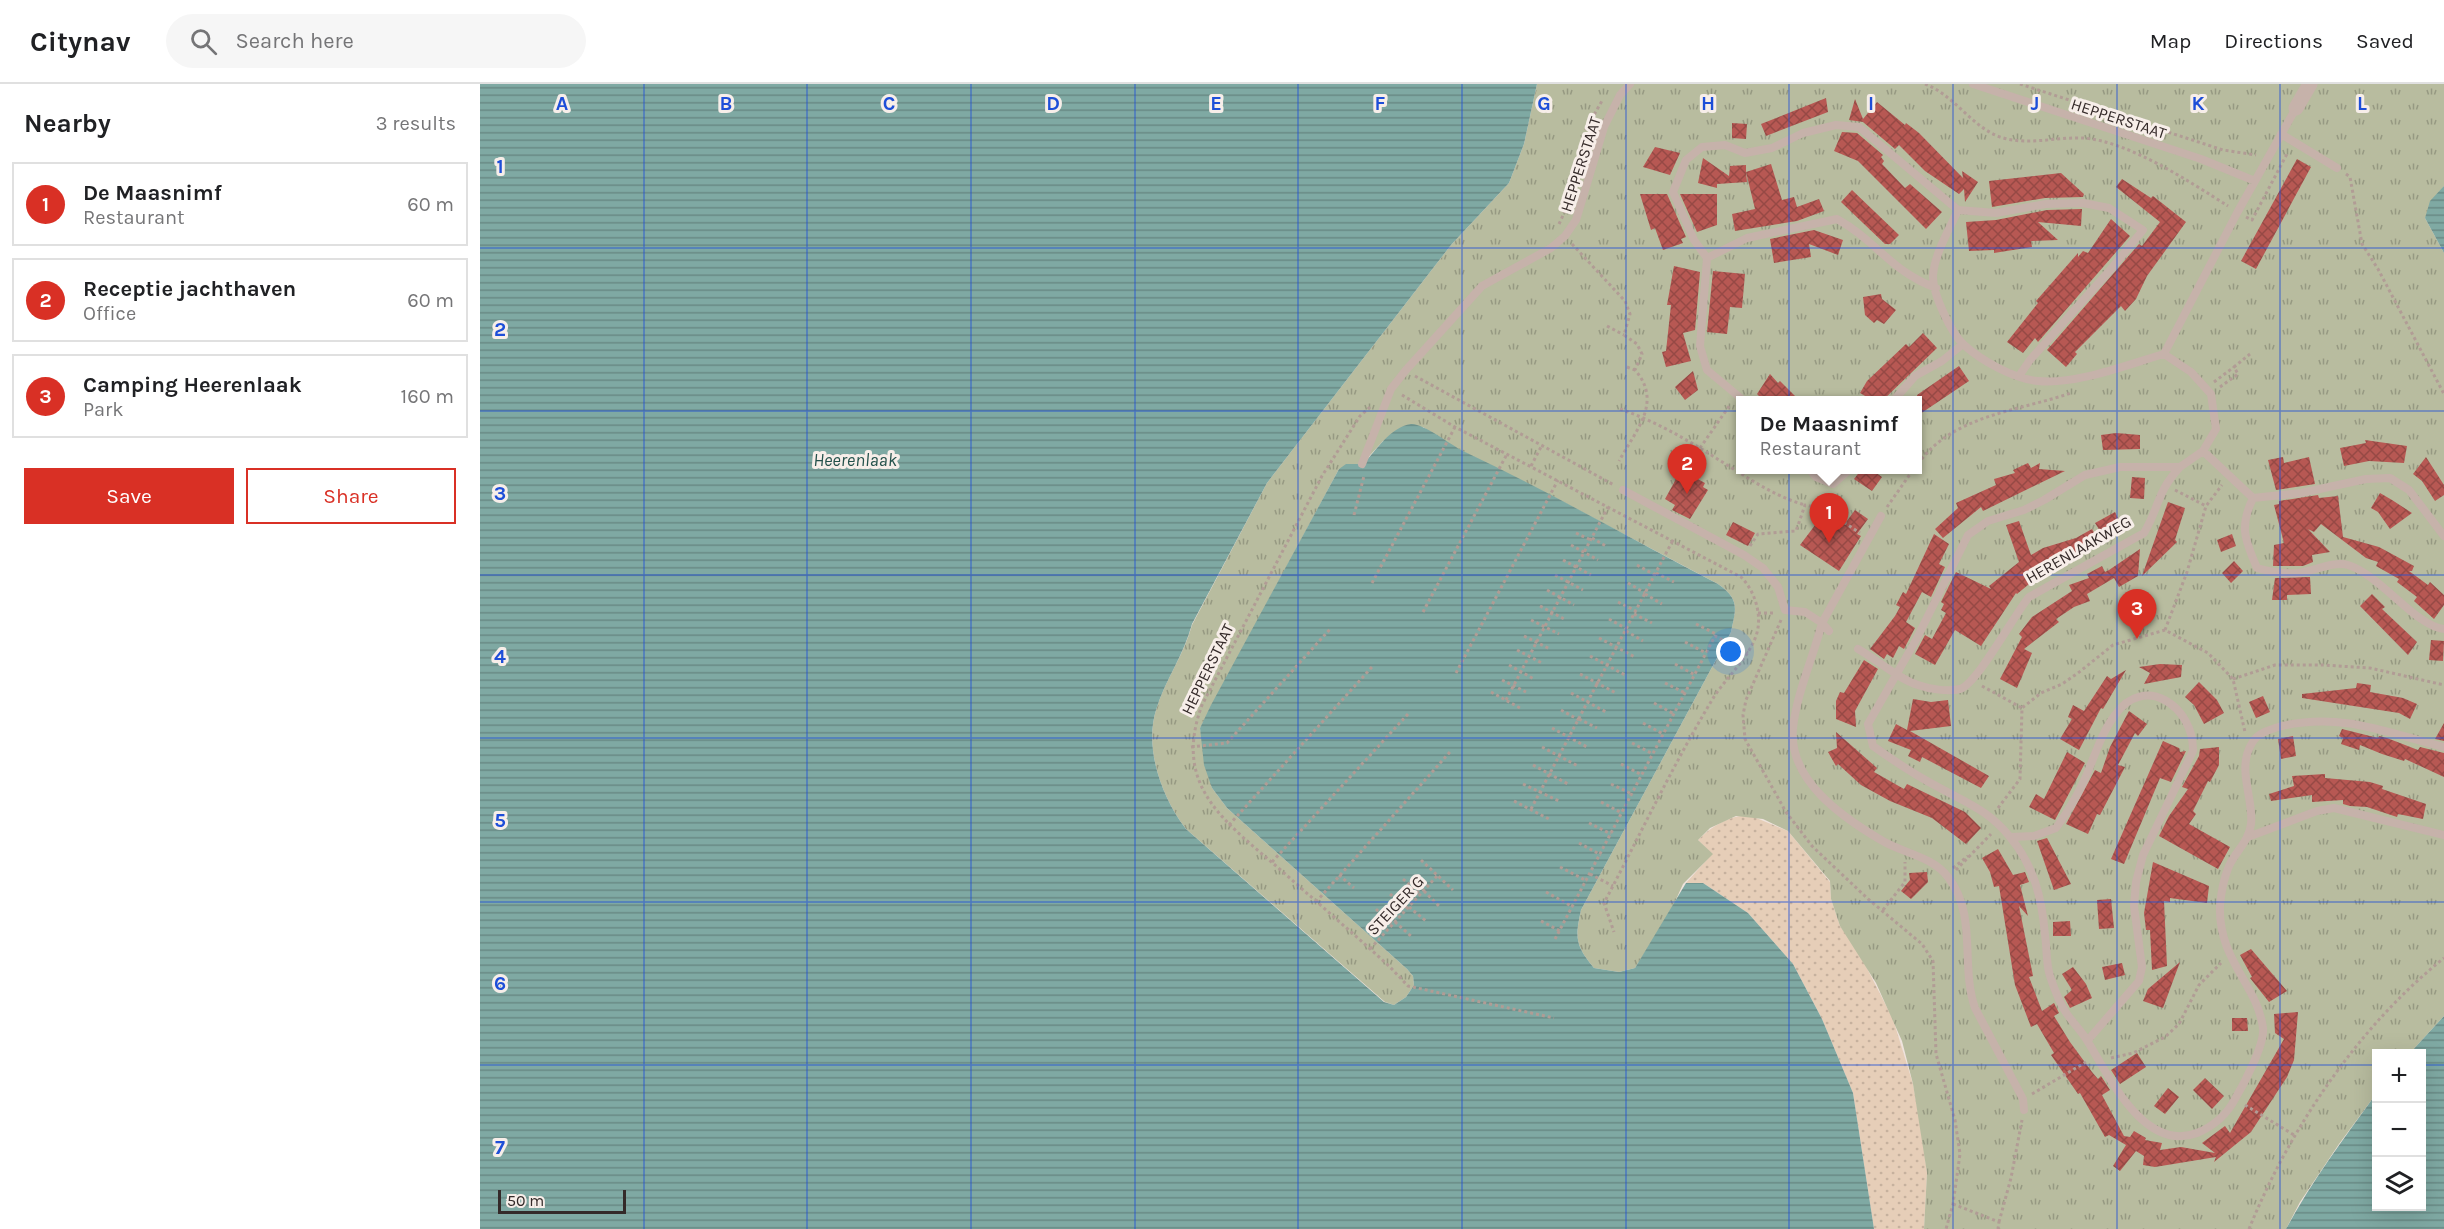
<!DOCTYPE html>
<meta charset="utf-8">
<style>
:root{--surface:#fff;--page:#f6f6f6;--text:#202124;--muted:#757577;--line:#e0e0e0;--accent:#d93025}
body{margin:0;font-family:Karla,sans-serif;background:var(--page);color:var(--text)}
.controls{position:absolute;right:18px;bottom:18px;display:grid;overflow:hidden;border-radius:0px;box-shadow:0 6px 24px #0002}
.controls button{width:54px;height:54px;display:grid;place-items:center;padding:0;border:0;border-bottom:2px solid var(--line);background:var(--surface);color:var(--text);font:30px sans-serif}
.scale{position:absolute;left:18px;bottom:15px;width:128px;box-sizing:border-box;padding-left:6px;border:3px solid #342a29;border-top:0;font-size:16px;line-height:21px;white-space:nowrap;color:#342a29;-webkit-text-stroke:4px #f7eee9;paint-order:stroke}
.you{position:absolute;left:1251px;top:568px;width:21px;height:21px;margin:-15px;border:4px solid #fff;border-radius:50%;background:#1a73e8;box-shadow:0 0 0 9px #1a73e833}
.badge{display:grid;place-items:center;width:39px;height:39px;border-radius:50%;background:var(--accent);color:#fff;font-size:20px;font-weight:700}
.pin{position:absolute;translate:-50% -50px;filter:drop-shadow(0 2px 3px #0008)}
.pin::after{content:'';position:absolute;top:32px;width:21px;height:18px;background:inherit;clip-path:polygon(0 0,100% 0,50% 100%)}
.popup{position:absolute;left:1256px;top:312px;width:186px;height:78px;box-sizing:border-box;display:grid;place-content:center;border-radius:0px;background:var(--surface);filter:drop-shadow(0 2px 4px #0005);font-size:20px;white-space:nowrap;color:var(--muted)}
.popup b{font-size:22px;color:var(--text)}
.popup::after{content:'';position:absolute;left:50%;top:100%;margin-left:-12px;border:12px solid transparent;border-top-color:var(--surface)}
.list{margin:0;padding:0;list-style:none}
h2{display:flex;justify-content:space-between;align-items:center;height:78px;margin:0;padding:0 24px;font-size:26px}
h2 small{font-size:20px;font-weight:400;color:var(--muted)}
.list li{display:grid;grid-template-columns:39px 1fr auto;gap:18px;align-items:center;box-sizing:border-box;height:84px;margin:0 12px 12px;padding:0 12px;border:2px solid var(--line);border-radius:0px}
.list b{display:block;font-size:22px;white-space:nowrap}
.list p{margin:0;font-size:20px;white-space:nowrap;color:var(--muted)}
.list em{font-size:20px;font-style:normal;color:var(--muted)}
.actions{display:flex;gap:12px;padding:18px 24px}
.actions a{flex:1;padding:14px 0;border:2px solid var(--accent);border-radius:0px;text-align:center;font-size:21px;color:var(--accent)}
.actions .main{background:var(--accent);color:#fff}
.icon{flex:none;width:33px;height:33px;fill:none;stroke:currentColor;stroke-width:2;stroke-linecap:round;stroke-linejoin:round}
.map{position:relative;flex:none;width:1964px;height:1145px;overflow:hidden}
header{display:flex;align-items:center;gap:36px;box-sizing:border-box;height:84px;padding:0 30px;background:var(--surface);border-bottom:2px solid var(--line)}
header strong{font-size:28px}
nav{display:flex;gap:33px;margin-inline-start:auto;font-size:21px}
.search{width:420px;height:54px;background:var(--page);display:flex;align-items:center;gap:15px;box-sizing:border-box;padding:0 21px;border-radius:33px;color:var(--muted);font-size:22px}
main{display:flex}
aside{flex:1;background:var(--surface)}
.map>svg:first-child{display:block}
</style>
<header>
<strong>Citynav</strong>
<div class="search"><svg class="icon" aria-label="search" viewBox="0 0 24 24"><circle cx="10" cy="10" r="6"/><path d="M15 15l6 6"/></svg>Search here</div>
<nav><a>Map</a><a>Directions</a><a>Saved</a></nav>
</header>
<main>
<aside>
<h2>Nearby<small>3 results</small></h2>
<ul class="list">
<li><span class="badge">1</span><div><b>De Maasnimf</b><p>Restaurant</p></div><em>60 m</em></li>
<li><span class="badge">2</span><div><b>Receptie jachthaven</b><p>Office</p></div><em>60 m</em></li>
<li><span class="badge">3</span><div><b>Camping Heerenlaak</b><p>Park</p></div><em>160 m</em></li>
</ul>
<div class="actions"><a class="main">Save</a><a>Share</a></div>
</aside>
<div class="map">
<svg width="1964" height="1145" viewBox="0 0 1964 1145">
<defs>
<pattern id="sand-dots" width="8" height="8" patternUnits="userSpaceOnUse" patternTransform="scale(1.5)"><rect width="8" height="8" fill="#e6ceb8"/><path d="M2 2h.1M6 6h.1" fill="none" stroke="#c6b19e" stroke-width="1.8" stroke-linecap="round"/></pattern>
<pattern id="park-tufts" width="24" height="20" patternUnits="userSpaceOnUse" patternTransform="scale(1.5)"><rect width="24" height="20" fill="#b8bc9f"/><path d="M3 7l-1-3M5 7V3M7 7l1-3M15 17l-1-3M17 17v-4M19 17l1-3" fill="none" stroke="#969982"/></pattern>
<pattern id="water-rules" width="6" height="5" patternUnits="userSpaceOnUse" patternTransform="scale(1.5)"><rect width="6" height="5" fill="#7fa9a3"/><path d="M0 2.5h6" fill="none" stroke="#698a85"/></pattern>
<pattern id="building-cross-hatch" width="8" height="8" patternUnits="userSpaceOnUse" patternTransform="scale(1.5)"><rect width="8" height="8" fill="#b75853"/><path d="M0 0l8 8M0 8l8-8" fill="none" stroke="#964945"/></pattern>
</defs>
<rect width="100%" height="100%" fill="#efe3dd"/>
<path fill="url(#sand-dots)" d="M1269,731l39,16 42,51 1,17 9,27 16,21 37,72 20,65 9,50 5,39 -3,56h-50l-21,-136 -31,-74 -29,-55 -45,-51 -45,-30h-17l26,-29 -14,-14c14,-14 30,-24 51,-25z"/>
<path fill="url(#park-tufts)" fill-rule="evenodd" d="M1057,0h907v102l-19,32 19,35v763l-34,37 -34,1v40l-37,50 -39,58 -14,27h-362l3,-56 -14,-89 -11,-43 -26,-58 -36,-57 -9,-27 -1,-18 -42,-50 -25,-12 -27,-3 -26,12 -12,12 15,14 -30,30 -14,31 -34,53 -16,4 -25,-4c-19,-23 -19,-30 -13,-58l150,-278c5,-23 9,-33 -13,-48l-168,-89 -104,-52 -23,-16 -40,14 -21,23 -23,5 -139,259 12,60 15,20 180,161 6,7 1,9 -8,12 -12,8 -9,-3 -199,-173c-24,-31 -42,-80 -30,-119 9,-30 28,-55 36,-85l75,-142 184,-238 58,-62 15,-39zM1260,316h178v70h-178z"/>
<path fill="url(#water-rules)" d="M0,0h1057l-13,60 -15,39 -58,62 -184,238 -75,141c-8,31 -27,56 -36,86 -12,39 6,88 30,119l198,173 10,3 12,-8 8,-12 -1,-9 -6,-7 -180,-161 -15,-20 -8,-23 -4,-37 11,-23 128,-236 7,-5h17c13,-13 27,-37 48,-40 12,-1 40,21 52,27 87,41 170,89 255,133 22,15 18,25 13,48l-150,278c-6,28 -6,35 13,58l25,4 16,-4 51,-85h17l45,30 45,51 29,55 31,74 21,136h-1394z
M1964,102v67l-19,-35 5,-17z
M1964,932v213h-158c26,-48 58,-91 90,-135v112h46v-152l-12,-1z"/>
<path fill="url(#building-cross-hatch)" d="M1346,14l2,14 -62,24 -5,-12z
M1375,15l8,20 14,-17 28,23 1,-2 13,10 44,45 -1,-7 16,11 -13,20 -1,-13 -5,5 -34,-23 -26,-26 -4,4 -32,-27 -14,-2z
M1252,39l15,1 -1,15 -14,-1z
M1362,48l15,1 26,22 -2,2 3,4 -2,3 23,24 5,-4 32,28 -16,17 -68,-68 -24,-10z
M1175,63l25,6 -10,22 -27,-8z
M1223,74l26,18 1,-10 16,-1v7l25,-8 11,36 12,-3 3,10 22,-8 5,12 -27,10 -62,10 -3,-17 23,-5 -9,-37 1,10 -30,2v4l-19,-5z
M1817,75l14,8 -55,102 -15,-8z
M1581,89l23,21 -1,3 -38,1 -53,9 -3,-26z
M1642,95l29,19 2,-2 33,26 -39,54 -11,23 -11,12 -4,-5 -46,46 2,2 -11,13 -19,-17 92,-106 3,2 18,-24 -44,-35z
M1372,106l47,45 -9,9h-5l-44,-42z
M1160,110h27l19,43 -5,2 2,4 -20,7 -8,-22 -4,2z
M1200,110h37v31l-20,7z
M1602,125l-1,17 -43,-4 20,18 -27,1 1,6 -38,6v-3l-25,1 -3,-29 30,-2 51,-10z
M1631,135l19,17 -92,106 -3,-4 -12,15 -16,-11 31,-39 -2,-2 42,-48v4l5,-6 5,2z
M1334,146l29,10 -5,15 -29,-11 2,13 -37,6 -4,-24z
M1194,182l26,6 -5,58 -12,3 8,28 -25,6 -4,-15 4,-1 5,-46h-4z
M1233,187l32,3 -3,34 -12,-1 -3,27 -20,-2z
M1401,210l1,5 14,11 -12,14 -7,-4 -3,3 -9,-8 -2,-18z
M1443,249l14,15 -54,52h-11l-12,-7 7,-12 39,-37 3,3z
M1479,282l10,15 -52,35v-21z
M1213,287l5,19 -13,10 -10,-13z
M1290,290l8,9 2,-2 19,19h-36l-6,-6z
M1636,349l24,2v14l-37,1 -2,-15z
M1885,356l42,6 -3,17 -35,-2 -25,5 -4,-18 26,-5z
M1803,373l1,6 25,-6 6,27 -39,6 -8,-30z
M1946,373l18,28v10l-9,6 -13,-20 -9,-7z
M1548,379l3,5 9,-5 -1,6 26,2 -82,40 -2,-4 -38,31 -8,-9 23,-21 -2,-5 40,-18 -2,-6 21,-6 -2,-3z
M1201,386l24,13 -2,4 5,3 -18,29 -18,-9 3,-5 -10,-6z
M1381,386h11l10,7 -10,14 -18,-12z
M1652,393l13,1 -1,21 -14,-1z
M1900,409l12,7 20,13 -22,16 -12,-17 -7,-4z
M1838,411l1,3 19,-2 5,41 36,10 35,19 -2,5h-3l19,14 2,-3 14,13v10l-10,14 -20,-18 3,-4 -20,-15 2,-3 -23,-13 2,-4 -12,-4 -45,-34 -7,8 -6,-3 22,23 -18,3 1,7 -10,4h-30l1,-21 10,-2 -10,-38 5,-1v-3z
M1688,418l17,6 -10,32 2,2 -35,34z
M1375,426l13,9 -11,15 4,2 -22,35 -39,-26 25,-33 19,13z
M1635,428l6,12 -19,10 -7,-11z
M1539,437l12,34 12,-7 33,-10 16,-9 8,14 -38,15 -2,-4 -31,19 5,7 -17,14 -1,-1 -35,53 -26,-16 -20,35 -20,-11 10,-19 7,4 14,-26 -5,-3 3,-6 -3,-2 15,-30 35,17 -2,-3 30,-24 -13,-37z
M1253,438l22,11 -7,13 -22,-11z
M1454,450l15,10 -10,20 6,3 -14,30 -9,-5 -16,30 9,6 -11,21 -5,-3 -6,12 -6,-4 -3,5 -14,-10 25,-33 5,-9 -4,-2 7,-13 3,2z
M1752,450l4,12 -15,6 -4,-12z
M1660,465l-2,27 -19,11 -5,-9 -27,16 3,7 -16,6 -18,12 3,3 -35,27 8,4 -15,35 -17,-9 22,-42 -3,-3 13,-17 40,-26 -3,-6 20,-7 -2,-4 15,-8 3,6 4,-2z
M1754,477l9,10 -12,12 -9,-10z
M1830,493l1,17 -24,1v5h-15l3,-22z
M1892,510l13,13 -3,2 35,33 -9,13 -48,-49z
M1951,556l13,1 -1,20 -14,-1z
M1384,576l14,9 -23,42 1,16 -20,-8v-18l4,-9 4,1z
M1680,580l22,1 -1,12 -37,7 6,-11 -11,-6z
M1646,586l-23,39 -2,-1 -22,42 -19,-11 12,-20 -4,-2 5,-12 11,6 23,-35 4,3z
M1719,598l18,18 7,13 -20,11 -10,-19 -9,-8z
M1877,599l14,2 -1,7 33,6 14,6 -7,15 -11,-6 -97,-15v-4l54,-6z
M1783,612l7,16 -14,6 -7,-16z
M1433,615l18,3 17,-2 3,26 -41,5 79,45 -8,12 -59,-31 -2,5 -12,-6 3,-6 -23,-9 8,-17 11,6z
M1649,627l18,13 -9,12 -3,-3 -17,32 7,2 -25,48 -3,-1 -9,20 -22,-10 29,-54 6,3 9,-26z
M1964,639v18l-9,-2z
M1862,645l36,9 1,-2 8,2 31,12 2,-3 24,6v24l-39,-18 -1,2 -22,-7 -22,-9 -1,5 -18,-6 2,-6 -4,-2z
M1356,648l41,36 -3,4 30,17 3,-5 58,28 16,16 -15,16 -34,-26 -42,-17 -29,-16 -23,-21 -2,2 -8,-14 9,-4z
M1813,652l3,20 -15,3 -3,-20z
M1683,657l16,7 1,4 6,-1 -15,31 -11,-4 -36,86 -13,-5z
M1739,663v18l-9,17 -2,-1 -15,30 3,3 -7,10 41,23 -12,22 -59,-33 10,-20 19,-27 -6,-2 17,-31 1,-7z
M1587,668l18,11 -30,57 -26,-13 7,-13 8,5z
M1845,690v4l45,4 13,4 -1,3 44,15 -3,15 -25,-5 -1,3 -30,-10 -17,-1 -7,-2v-4l-31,2v-7l-41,6 -2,-7 25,-8 -2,-10z
M1567,754l24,46 -17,6 -17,-49z
M1518,765l15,26 12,-3 4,10 -9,3 8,31 -9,-10 14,70 -4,1 13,34 12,-8 5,10 -5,3 16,26 22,30 6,7 3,-3 9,14 -8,5 22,41 6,1 4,-6 12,7 -1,2 17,3 -2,7 21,-3 34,6 -13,-10 23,-17 5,7 54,-94 -9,-6 -1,-19 24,-2 -4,48 -7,17 -36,55 -37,30 2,-5 -61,10 -12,-2 1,-9 -8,-5 -16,20 -7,-5 13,-21 -17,-10 -4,2 -25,-44 -2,1 -27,-39 3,-2 -17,-29 -6,3 -16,-42 -16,-99 -5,1 -4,-15 -8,-14z
M1673,778l56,24 -2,17 -37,-5v4l-6,-1 3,65 -15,4 -2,-40h-4l-2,-17z
M1447,788l1,10 -17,17 -10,-8 9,-11 -1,-7z
M1631,815l3,29 -15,1 -2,-29z
M1590,837l1,15h-18v-14z
M1771,865l36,42 -18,11 -19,-24 2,-1 -12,-22z
M1700,878l-17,46 -20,-7 5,-12z
M1642,879l3,12 -20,5 -3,-13z
M1593,883l13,17 6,14 -22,10 -6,-11 8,-7 -10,-16z
M1752,934h15l1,13h-16z
M1657,969l9,14 -26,17 -9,-14z
M1725,994l19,18 -12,13 -19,-19z
M1688,1004l11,9 -14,17 -11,-8z"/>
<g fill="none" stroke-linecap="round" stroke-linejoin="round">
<path stroke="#b19c95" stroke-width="3" stroke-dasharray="3 3" stroke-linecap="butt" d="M1445,0c29,11 47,43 75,53 27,9 54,0 82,1 45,2 108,44 146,68
M1540,0l203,66 33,5
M1866,90l4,3 12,67 16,25 66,125
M1095,93l11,-48 17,-30
M1766,133l6,3 36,-68
M1079,140l7,-15
M1092,160l53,57 5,13 -6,21 13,9 5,10 -7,16c28,32 1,60 -16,91
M1127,242l17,9
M1147,283l8,3
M935,292l199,109
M1734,298l20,-15
M1740,303l18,-13 -4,-7 16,-13
M922,311l53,32 286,150c14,14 22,39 15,59 -9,25 -31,42 -44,64 -39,65 -72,135 -108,203l10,29
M890,323l-10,9 -38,60 -120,229c-31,84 26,118 82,168 35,31 71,62 106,94l18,19 146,32
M1140,325c35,12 68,31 99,51 28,17 54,36 86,45
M1220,364l30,-43
M1438,380c34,-49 101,-53 153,-71
M1051,382l10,-19
M1695,406l31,16
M1407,423l26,-37
M1344,425l36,24
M874,431l10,-39
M1096,449l15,7
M1112,454l14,8
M1091,461l27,15
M1270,462l8,-12 38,-3 9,-26 19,4 9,-14
M1083,476l28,15
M1157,481l18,10
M1176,489l18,9
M1075,491l28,15
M892,499l83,-156
M1148,499l17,10
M1067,506l27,15
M1165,510l17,10
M1138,518l18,9
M1060,522l26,14
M943,528l84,-158
M1278,529h16
M1154,530l18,9
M1129,535l18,10
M1051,536l28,14
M1301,536l-35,80 -3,15 2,24 41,73 26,34 56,53 54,45 11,17 3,93 19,66 5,34 -7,50 -7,25
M1216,540l20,10 -1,2
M1685,546l22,-58 19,-66 16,-21
M1146,547l17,10
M1044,552l26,13
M1119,554l36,19
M1205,558l21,11
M1037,566l25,13
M1110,572l35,19
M1195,580l20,11
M1029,581l25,14
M976,589l102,-193
M1100,590l36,19
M1753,595l42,-14h48l47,3 74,17
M1022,596l24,12
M1185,599l20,10
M1502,602l40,22
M1011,608l29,16
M1091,609l35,19
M1026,616l102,-193
M1174,619l20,11
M1081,626l18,10
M1099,635l18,9
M1163,639l20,11
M1072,644l35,19
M1152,659l21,11
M711,663l36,-4 104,-115
M1062,663l36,19
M1141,680l21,11
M1053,681l35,19
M1043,700l36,17
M1131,700l21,10
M1034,717l35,18
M1121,718l21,11
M1518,724l22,-29 2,-71 19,-15 21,-9 16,-11 35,-28 52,-15 43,23 25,26 12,53
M1051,725l142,-269
M1109,739l22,11
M749,741l143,-158
M1099,759l22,12
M941,776l32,30
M792,778l136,-148
M1080,783l27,14
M1473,784l15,-12
M1476,786l35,-36
M1110,790l23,12
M859,791l15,13
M923,795l17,15
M944,807l16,16
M1066,808l27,15
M910,810l17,14
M836,818l134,-150
M929,823l17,14
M896,825l16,15
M1403,826l22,-28v-20
M1061,837l19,10
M915,838l17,15
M1075,855l160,-303 33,17
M890,865l67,-73
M1631,974l22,-5 32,-16 14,-13 20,-39 22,-22
M1552,1010l54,-32
M1765,1021l49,30
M1473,1120l46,18 -1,7
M1519,1138l12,-44 11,-58
M1769,1145c41,-101 110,-203 195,-271"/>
<path stroke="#c6b2aa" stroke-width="8" d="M1493,0l228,75 54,22
M1801,50l56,34
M1227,174l40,-20 90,-19c40,22 53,52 99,69
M1684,270l27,18 20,22 5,35 -13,22 -23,16h-60l-35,8 -41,25 -20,10 -36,11 -20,14 -52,105 -48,84 5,22c21,15 42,29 65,41 29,16 50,23 72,50 24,29 32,61 35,98 2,13 1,29 5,41 4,12 9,27 17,38 7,10 15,18 21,28 21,34 56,111 109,91 17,-7 29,-17 38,-34 9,-15 30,-55 28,-71 -6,-44 -45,-68 -43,-122 1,-13 4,-28 9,-40 7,-15 20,-25 22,-42 3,-26 -15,-55 1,-81 5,-10 19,-14 30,-17 60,-14 105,7 162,21
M1539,292l11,-16 81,-91 32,-39 -34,-22 -26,-5 -37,1 -50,9 -38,-3c-9,20 -23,43 -25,65 -1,18 18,58 31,70 18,16 50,34 74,36 38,4 88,-16 126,-27l73,-141 59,-105
M1263,316l-36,-30 -7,-24 7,-88 -13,-18 -21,-48 13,-32 16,-13 23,-2 20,8 27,-5 31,-15 33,-8 23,2 99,83
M1414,316l21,-24 27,-15 21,-17
M1723,367l50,47 48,-5 65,-14 24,-1 19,12 35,46
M882,380l29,-75 15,-19 76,-84 69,-38 14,-12 11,-16 28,-93 16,-32 10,-11
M1330,386l6,7 17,7 16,-14
M1143,406l121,65 19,13 15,19 7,23 20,2 17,11c-9,35 -25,69 -29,105 -5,52 49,89 88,112 21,13 51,16 67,37 30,39 12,88 27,131l48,91 1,11
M1773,414c-14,29 -8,42 4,70 14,4 26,6 41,5 16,-2 35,-12 50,-8 34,11 67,61 96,64
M1349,547l-7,-8 59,-107
M1378,565c18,10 42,31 60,36 11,4 30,7 42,4 17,-5 54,-74 69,-92l115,-64c16,-27 12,-40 36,-66
M1531,753l23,-1 22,-8c11,-15 20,-30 28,-47 10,-22 16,-46 31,-66 29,-42 79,-9 78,36l-50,104 -7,27 -2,24 8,61 -3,14 -51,59
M1768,753l69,-26 17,-3 110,27"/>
<path stroke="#c6b2aa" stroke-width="15" d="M1816,24l14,-24"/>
</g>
<path fill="none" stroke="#1d4ed8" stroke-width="1.5" stroke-opacity="0.55" d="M164,0v1145M327,0v1145M491,0v1145M655,0v1145M818,0v1145M982,0v1145M1146,0v1145M1309,0v1145M1473,0v1145M1637,0v1145M1800,0v1145M0,164h1964M0,327h1964M0,491h1964M0,654h1964M0,818h1964M0,981h1896M1942,981h22"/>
<g text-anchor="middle" stroke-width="6" stroke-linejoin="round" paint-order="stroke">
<g font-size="16" fill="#342a29" stroke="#f7eee9">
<text transform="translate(1639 34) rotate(18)" y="6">HEPPERSTAAT</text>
<text transform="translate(1100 80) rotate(-72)" y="6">HEPPERSTAAT</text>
<text transform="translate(1598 465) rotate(-30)" y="6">HERENLAAKWEG</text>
<text transform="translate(727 585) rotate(-64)" y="6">HEPPERSTAAT</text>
<text transform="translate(915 821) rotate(-47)" y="6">STEIGER G</text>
</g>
<g font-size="18" font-style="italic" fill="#23514b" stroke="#f7eee9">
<text x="375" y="382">Heerenlaak</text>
</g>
</g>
<g font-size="20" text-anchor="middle" font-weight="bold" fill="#1d4ed8" stroke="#f7eee9" stroke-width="6" stroke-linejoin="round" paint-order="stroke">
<text x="82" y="26">A</text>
<text x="246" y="26">B</text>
<text x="409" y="26">C</text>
<text x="573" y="26">D</text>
<text x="736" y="26">E</text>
<text x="900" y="26">F</text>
<text x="1064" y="26">G</text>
<text x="1228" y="26">H</text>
<text x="1391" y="26">I</text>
<text x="1555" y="26">J</text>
<text x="1718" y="26">K</text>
<text x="1882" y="26">L</text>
<text x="20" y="89">1</text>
<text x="20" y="252">2</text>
<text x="20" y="416">3</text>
<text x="20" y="579">4</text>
<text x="20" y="743">5</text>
<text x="20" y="906">6</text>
<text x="20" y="1070">7</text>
</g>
</svg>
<div class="controls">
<button>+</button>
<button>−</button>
<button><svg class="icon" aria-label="layers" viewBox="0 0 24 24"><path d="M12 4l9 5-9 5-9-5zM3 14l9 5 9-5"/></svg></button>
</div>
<div class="scale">50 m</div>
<div class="you"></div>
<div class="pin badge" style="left:1349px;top:459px">1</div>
<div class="popup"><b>De Maasnimf</b>Restaurant</div>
<div class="pin badge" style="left:1207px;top:410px">2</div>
<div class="pin badge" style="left:1657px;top:555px">3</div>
</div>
</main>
